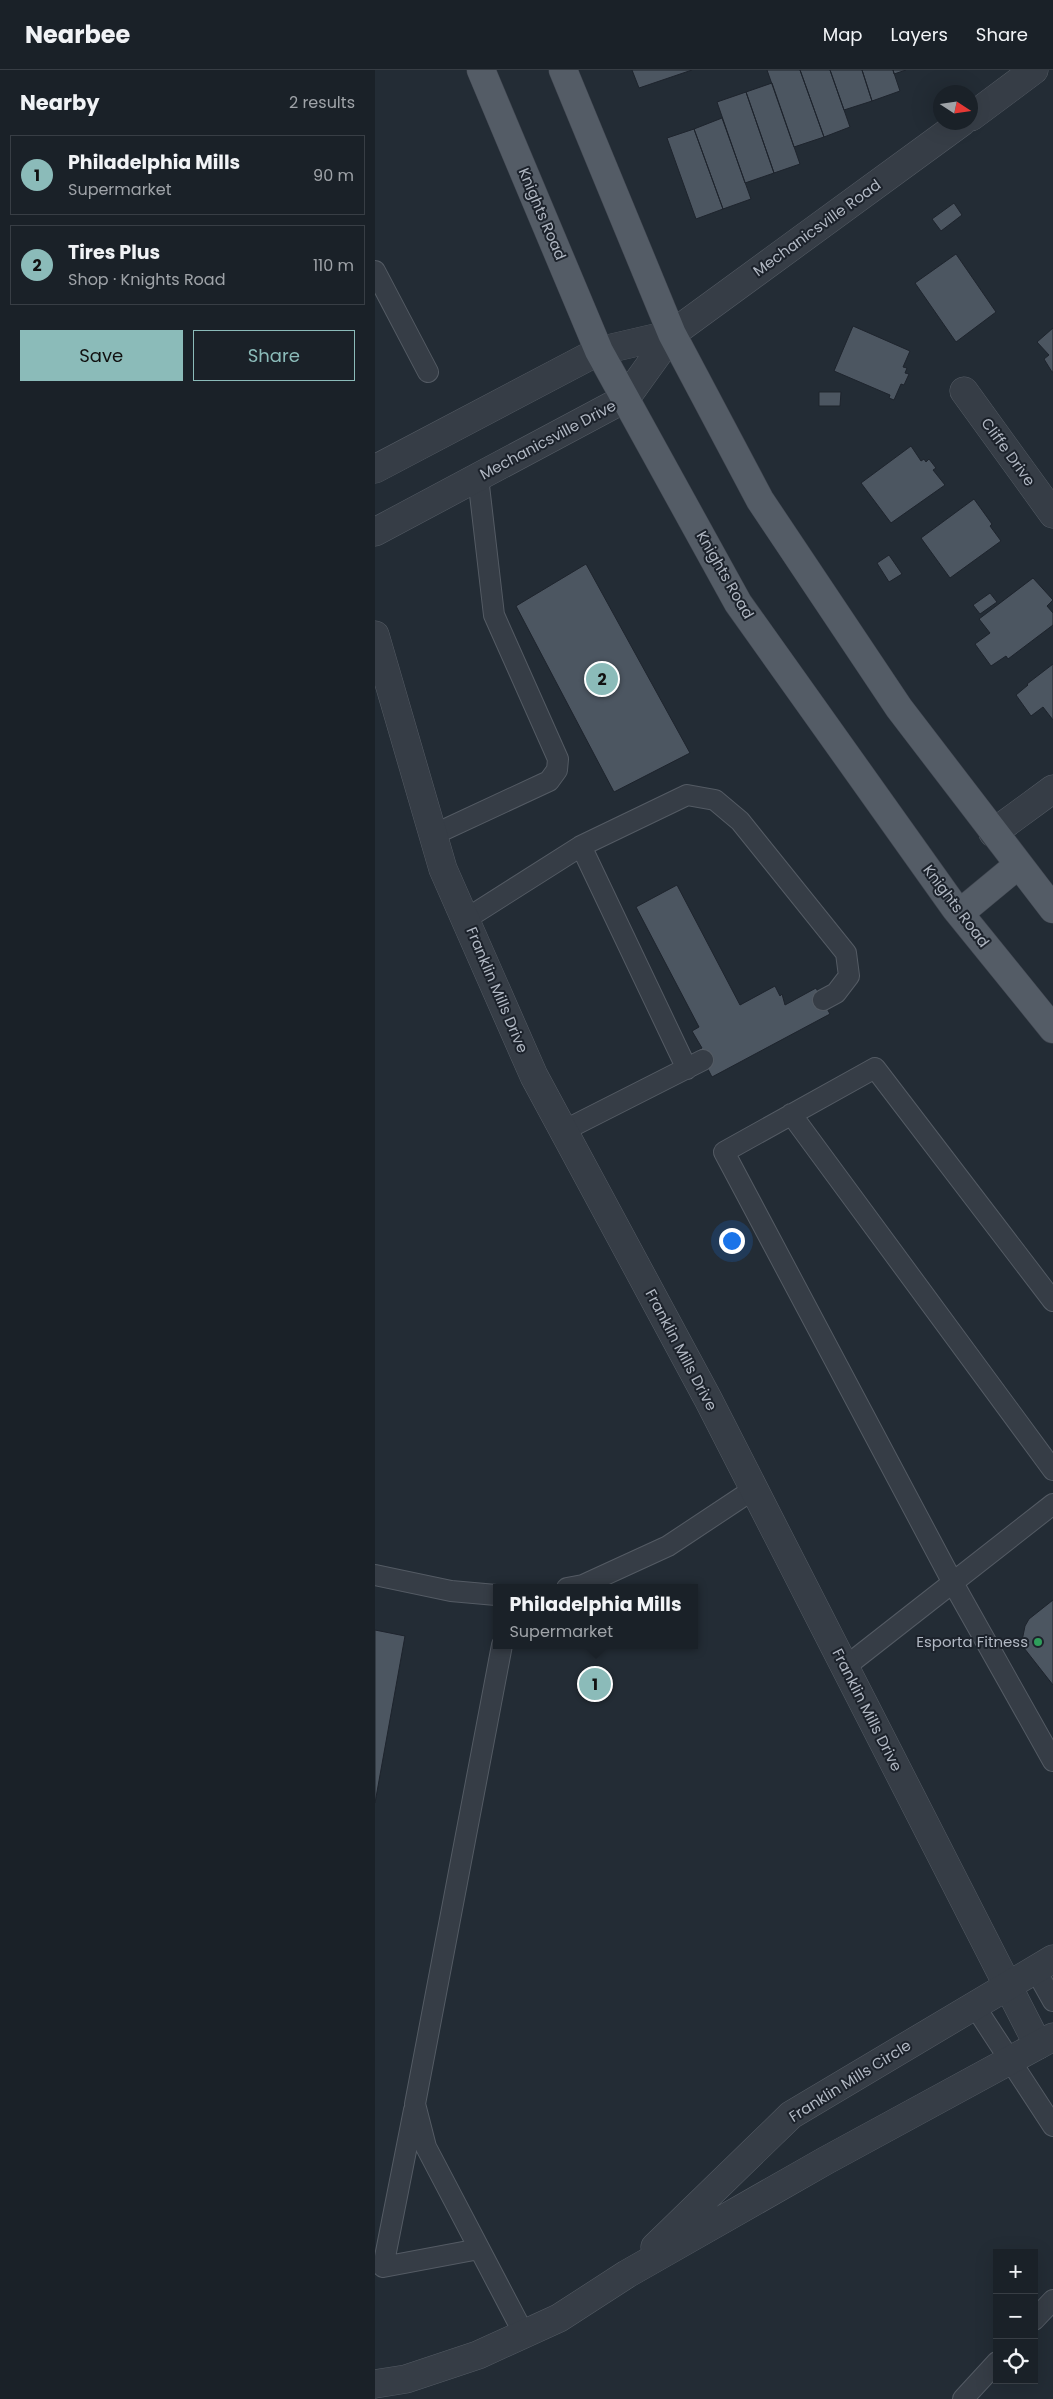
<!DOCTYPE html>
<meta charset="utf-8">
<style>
:root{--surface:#1a2128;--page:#272e34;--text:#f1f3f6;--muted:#9fa3a8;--line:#383e45;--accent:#8bbbb9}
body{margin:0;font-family:Poppins,sans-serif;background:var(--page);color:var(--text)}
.controls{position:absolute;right:15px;bottom:15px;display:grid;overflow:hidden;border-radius:0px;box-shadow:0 5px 20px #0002}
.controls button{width:45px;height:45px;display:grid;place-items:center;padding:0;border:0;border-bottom:1px solid var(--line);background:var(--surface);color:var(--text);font:25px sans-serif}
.compass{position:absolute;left:558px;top:15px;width:45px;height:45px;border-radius:50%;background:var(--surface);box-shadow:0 5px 20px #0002;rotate:102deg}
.you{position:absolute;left:356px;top:1170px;width:18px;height:18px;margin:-12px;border:4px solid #fff;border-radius:50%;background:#1a73e8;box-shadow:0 0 0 8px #1a73e833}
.badge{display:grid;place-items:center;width:32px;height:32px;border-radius:50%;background:var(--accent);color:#111;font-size:16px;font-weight:700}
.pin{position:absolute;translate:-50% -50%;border:2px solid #fff;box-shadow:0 1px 5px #0006}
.popup{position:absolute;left:118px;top:1514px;width:205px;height:65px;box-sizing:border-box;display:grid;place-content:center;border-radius:0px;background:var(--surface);filter:drop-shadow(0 1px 4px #0005);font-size:16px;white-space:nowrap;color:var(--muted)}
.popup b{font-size:19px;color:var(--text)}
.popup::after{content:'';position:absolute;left:50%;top:100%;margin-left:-10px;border:10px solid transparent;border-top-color:var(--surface)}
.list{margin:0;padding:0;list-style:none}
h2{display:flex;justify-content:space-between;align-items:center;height:65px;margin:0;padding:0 20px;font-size:21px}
h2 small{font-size:16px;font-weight:400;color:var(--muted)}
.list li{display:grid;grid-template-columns:32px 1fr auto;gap:15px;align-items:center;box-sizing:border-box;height:80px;margin:0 10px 10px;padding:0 10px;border:1px solid var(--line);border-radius:0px}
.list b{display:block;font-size:19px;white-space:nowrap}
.list p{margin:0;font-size:16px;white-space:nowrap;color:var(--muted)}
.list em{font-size:16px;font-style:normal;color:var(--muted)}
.actions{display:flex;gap:10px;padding:15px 20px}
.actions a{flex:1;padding:11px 0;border:1px solid var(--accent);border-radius:0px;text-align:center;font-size:18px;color:var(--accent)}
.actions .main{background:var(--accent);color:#111}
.icon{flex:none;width:28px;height:28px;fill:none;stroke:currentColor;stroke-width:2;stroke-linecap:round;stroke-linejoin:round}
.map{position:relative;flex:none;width:678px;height:2329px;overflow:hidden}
header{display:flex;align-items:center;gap:30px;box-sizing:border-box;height:70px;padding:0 25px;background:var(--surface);border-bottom:1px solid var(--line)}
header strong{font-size:24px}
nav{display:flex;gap:28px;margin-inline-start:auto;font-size:18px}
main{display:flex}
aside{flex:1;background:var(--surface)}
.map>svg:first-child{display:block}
</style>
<header>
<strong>Nearbee</strong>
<nav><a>Map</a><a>Layers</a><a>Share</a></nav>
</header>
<main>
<aside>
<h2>Nearby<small>2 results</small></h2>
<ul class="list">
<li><span class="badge">1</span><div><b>Philadelphia Mills</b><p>Supermarket</p></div><em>90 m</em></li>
<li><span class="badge">2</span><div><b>Tires Plus</b><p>Shop · Knights Road</p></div><em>110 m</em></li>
</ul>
<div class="actions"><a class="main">Save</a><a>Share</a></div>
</aside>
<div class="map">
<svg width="678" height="2329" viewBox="0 0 678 2329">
<rect width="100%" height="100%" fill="#232c35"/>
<path fill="#4c5661" stroke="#1e242d" d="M257,0h60l-53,18z
M392,0h33l24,67 -30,10z
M425,0h30l20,57 -26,10z
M455,0h32l10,31 -28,9z
M487,0h31l7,21 -28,10z
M518,0h13l-12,4z
M397,13l28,81 -26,9 -28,-81z
M371,22l28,81 -29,10 -28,-81z
M347,48l29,81 -28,10 -29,-80z
M319,59l29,80 -27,10 -29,-81z
M579,133l8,12 -21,16 -9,-12z
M581,184l40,58 -40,30 -41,-59z
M478,256l57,25 -7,16 4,1 -2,5 4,1 -5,11 -3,-1 -7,16 -5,-2 1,-3 -56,-24z
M678,258v44h-1l-8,-13 5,-4 -12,-13z
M444,322h22l-1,14h-21z
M536,376l10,15 3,-2 2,3 3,-3 7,9 -3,2 12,15 -54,38 -30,-40z
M599,429l18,25 -2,2 11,15 -51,37 -29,-40z
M514,485l13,19 -13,8 -12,-19z
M211,494l104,189 -76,39 -98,-186z
M658,508l20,22 -6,6 6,7v12l-45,34 -2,-3 -15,10 -16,-22 15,-11 -11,-14z
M615,523l7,9 -17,12 -7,-9z
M678,594v56l-10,-13 -12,9 -15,-21 12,-10 -1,-1z
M302,815l63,120 35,-19 5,10 2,-2 3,11 31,-17 14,26 -118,63 -14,-27 4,-2 -10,-17 7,-4 -63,-120z
M678,1530v85l-29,-37 -2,-7 3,-15 4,-7z
M0,1560l30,6 -30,167z"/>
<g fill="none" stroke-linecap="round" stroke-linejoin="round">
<defs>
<path id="service" d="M0,201l53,101
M58,765l116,-54 8,-11 1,-11 -64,-144 -16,-138
M206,776l106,223
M91,849l115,-73 106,-51 28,5 25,21 106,132 3,23 -13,17 -13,7
M416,1044l262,356
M188,1061l140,-71
M678,1231l-178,-233 -151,84 229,431 100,178
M0,1505l76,16 45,4
M192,1518l16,-3 85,-39 86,-57
M127,1575l-87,459 11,43 98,187
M470,1597l208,-163
M660,1899l18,32
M599,1935l79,121
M39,2040l-31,157 96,-18
M659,2250l19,-20
M588,2329l34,-37"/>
<path id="minor" d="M596,47l63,-47
M589,321l89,123
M0,399l224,-118 73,-17
M0,462l251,-134 46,-64 290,-212
M0,565l68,234 91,207 174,323 330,646
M618,763l60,-44"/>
<path id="tertiary" d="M280,2177l136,-132 262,-156
M0,2314l31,-5 72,-24 81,-37 68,-44 198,-113 228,-124"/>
<path id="primary" d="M106,0l118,281 139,252 217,305 98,121
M188,0l109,264 88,166 139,208 154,201
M585,843l58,-48"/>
</defs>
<use href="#service" stroke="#545b64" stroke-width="22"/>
<use href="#minor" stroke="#545b64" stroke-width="29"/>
<use href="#tertiary" stroke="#545b64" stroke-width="29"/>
<use href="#primary" stroke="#404650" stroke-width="29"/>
<use href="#service" stroke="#363d46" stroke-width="20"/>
<use href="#minor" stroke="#363d46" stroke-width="28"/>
<use href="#tertiary" stroke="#363d46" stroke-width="28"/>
<use href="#primary" stroke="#545c66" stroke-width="28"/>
</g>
<circle fill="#2e9e5b" stroke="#1c222b" stroke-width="2" cx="663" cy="1572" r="5"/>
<g text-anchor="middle" stroke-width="4" stroke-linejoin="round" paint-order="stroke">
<g font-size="15" fill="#b1b8c3" stroke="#1c222b">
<text transform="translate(167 144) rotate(67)" y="5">Knights Road</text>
<text transform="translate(442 158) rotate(-36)" y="5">Mechanicsville Road</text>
<text transform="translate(173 370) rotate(-28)" y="5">Mechanicsville Drive</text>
<text transform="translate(633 382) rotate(54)" y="5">Cliffe Drive</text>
<text transform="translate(350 505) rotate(60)" y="5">Knights Road</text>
<text transform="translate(581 836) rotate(53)" y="5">Knights Road</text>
<text transform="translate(122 920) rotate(67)" y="5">Franklin Mills Drive</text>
<text transform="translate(306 1280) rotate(62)" y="5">Franklin Mills Drive</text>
<text transform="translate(492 1640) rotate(63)" y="5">Franklin Mills Drive</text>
<text transform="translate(475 2011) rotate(-32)" y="5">Franklin Mills Circle</text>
</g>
<g font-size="15" fill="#b1b8c3" stroke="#1c222b" text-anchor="end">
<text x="653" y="1577">Esporta Fitness</text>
</g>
</g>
</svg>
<div class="controls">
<button>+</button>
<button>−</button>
<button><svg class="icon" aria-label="locate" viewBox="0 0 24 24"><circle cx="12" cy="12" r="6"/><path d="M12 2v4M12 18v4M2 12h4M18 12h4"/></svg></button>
</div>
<svg class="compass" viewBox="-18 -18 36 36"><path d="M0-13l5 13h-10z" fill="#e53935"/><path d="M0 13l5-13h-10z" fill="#9fa3a8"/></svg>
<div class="you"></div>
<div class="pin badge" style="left:220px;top:1614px">1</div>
<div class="popup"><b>Philadelphia Mills</b>Supermarket</div>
<div class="pin badge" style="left:227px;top:609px">2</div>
</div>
</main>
